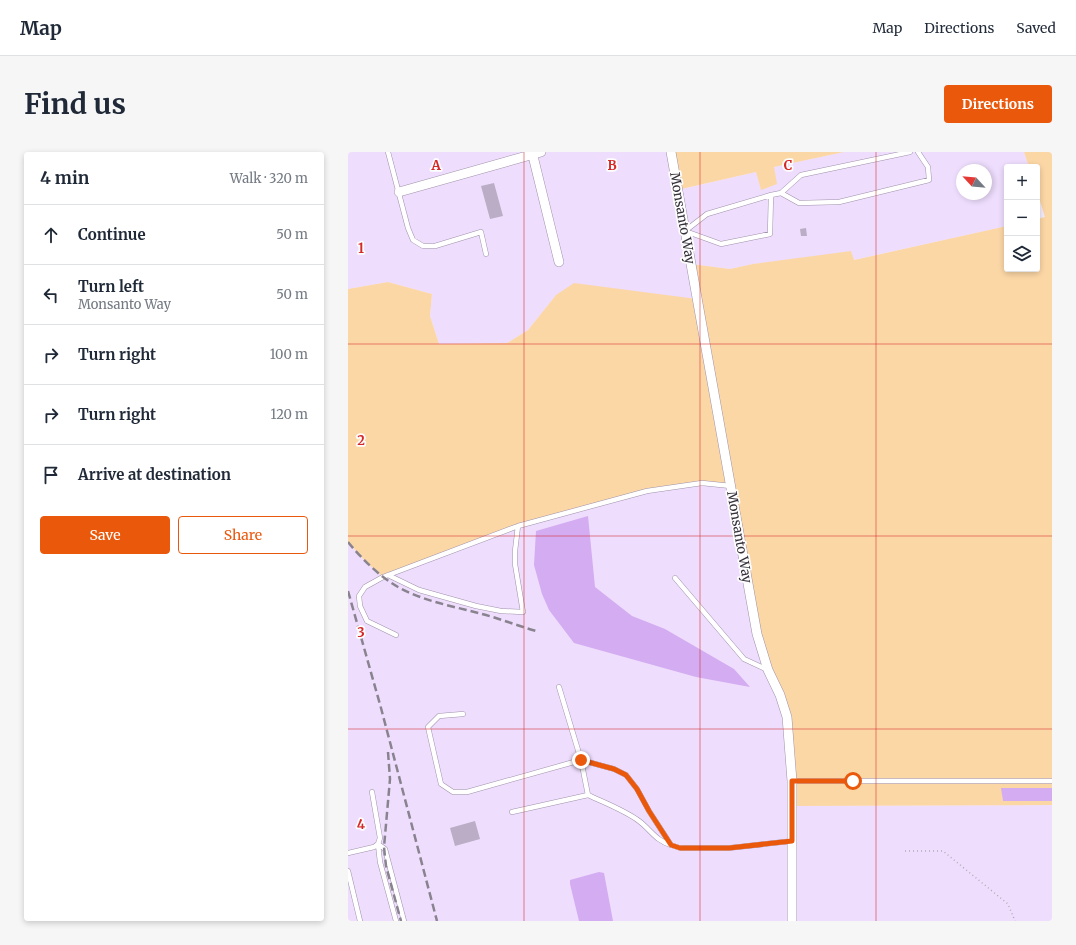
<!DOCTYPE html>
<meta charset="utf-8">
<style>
:root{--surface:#fff;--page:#f6f6f7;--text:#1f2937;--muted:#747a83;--line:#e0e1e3;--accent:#ea580c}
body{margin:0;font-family:Merriweather,serif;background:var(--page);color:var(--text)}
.controls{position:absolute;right:12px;top:12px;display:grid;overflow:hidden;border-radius:4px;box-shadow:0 2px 6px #0003}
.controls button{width:36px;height:36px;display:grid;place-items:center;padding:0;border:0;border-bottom:1px solid var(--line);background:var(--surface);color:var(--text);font:20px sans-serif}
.compass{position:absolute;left:608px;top:12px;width:36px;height:36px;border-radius:50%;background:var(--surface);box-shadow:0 2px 6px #0003;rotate:296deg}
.stop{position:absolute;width:12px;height:12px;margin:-9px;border:3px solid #ea580c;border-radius:50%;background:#fff}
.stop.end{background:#ea580c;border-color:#fff;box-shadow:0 1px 4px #0008}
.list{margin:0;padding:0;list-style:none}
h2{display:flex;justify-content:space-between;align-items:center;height:52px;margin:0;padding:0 16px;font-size:17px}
h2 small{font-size:13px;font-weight:400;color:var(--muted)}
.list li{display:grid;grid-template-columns:26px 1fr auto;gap:12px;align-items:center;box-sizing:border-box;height:60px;padding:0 16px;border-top:1px solid var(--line)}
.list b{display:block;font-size:15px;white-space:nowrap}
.list p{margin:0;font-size:13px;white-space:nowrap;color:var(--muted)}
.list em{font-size:13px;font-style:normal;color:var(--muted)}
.actions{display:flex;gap:8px;padding:12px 16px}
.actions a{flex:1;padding:9px 0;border:1px solid var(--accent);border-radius:4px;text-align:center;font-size:14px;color:var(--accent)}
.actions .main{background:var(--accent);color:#fff}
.icon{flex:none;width:22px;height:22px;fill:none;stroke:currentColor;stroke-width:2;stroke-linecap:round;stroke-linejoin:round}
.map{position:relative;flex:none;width:704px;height:769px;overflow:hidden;border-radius:4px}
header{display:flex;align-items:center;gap:24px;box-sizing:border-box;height:56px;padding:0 20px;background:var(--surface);border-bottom:1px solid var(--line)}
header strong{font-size:19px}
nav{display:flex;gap:22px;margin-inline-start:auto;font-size:14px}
.intro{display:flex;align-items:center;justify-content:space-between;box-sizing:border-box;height:96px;padding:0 24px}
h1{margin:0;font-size:28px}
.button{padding:10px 18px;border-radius:4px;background:var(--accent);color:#fff;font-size:14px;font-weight:700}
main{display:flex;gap:24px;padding:0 24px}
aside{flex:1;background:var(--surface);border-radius:4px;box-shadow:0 2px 6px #0003}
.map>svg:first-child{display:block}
</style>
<header>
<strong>Map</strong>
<nav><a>Map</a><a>Directions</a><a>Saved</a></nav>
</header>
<div class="intro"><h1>Find us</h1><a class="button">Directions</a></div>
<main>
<aside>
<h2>4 min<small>Walk · 320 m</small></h2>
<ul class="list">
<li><svg class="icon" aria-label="ahead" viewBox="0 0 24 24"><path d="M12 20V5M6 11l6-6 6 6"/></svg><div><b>Continue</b></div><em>50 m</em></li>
<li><svg class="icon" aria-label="left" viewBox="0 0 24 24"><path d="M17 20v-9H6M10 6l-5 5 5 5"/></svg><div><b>Turn left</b><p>Monsanto Way</p></div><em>50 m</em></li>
<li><svg class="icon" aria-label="right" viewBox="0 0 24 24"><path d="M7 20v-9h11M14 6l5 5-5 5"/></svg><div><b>Turn right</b></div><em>100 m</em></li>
<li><svg class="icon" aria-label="right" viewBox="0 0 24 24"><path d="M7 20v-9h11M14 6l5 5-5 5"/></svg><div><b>Turn right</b></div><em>120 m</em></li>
<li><svg class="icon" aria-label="arrive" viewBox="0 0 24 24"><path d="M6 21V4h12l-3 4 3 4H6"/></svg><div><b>Arrive at destination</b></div></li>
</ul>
<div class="actions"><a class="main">Save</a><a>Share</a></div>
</aside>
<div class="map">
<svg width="704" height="769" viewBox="0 0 704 769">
<rect width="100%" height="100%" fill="#f5ecfc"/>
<path fill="#eeddfd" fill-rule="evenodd" d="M0,0h323l7,38 78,-18 5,17 13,-22 70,-15h180l5,15h-22v59l-154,34 -2,-8 -98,12 -23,5 -39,-5 6,35 -141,-4 -28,35 -21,13 -68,1 -9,-28 2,-22 -44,-12 -40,7zM614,18h24v24h-24z
M354,331l29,3 49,209 12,111 260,-1v116h-704v-379l18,20 152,-36 129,-35z"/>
<path fill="#fcd7a6" d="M323,0h173l-70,15 3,17 -16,6 -5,-18 -79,18z
M676,0h28v636h-50l1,13h49v4l-260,1 -5,-89 -19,-47 -38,-184 -28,-3 -55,8 -129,35 -135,51 -17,-15 -18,-20v-253l40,-7 44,12 -2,22 9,28 68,-1 21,-13 28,-35 18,-12 123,16 -6,-35 39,5 23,-5 98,-13 3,9 153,-34v43h30v-50l8,-2 -8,-25v-25h-8z"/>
<path fill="#d3acf1" d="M240,364l7,71 37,29 33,13 69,40 16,18 -54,-10 -122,-34 -25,-33 -7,-16 -8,-29 2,-34z
M653,636h51v13h-49z
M251,720l5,1 9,48h-34l-9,-37v-4z"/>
<path fill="#baadc5" d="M146,31l9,33 -13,3 -9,-33z
M458,76l1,8h-6l-1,-7z
M127,669l5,18 -25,7 -5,-18z"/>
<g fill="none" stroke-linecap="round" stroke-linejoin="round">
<defs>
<path id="service" d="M40,0l20,76 5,12 10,6h12l46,-14 5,22
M433,41l18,10 40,-1 90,-22 -1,-13 -10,-15
M423,43l-1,39 -49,10 -36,-13 22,-17 64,-19 10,-2 20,-18 109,-23
M40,423l31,15 57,16 25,5 22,1 -8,-48v-13l3,-25
M327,426l69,81 24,11
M48,483l-29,-14 -7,-15 -1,-10 6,-9 18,-10 135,-51 129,-35 55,-8 29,3
M115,562l-24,2 -11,11 13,57 12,8h14l114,-32 33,9 12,6 11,14 12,22 22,34c-15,-4 -20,-15 -32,-24 -15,-11 -34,-18 -51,-26
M444,629h260
M164,660l76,-17 -7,-35 -22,-73
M30,692l7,5 19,72
M30,692l2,18 16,59
M323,693l9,3h49l63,-7
M0,701l26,-6 4,-3 2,-6 -8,-46
M0,719l12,50"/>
<path id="minor" d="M184,0l27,110
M323,0l86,482 11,36 12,25 7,22 5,64v140
M51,40l142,-40"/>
</defs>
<use href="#service" stroke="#9f92aa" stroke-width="5.5"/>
<use href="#minor" stroke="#9f92aa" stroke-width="10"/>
<path stroke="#b3abb9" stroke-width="1.5" stroke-dasharray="1 3" stroke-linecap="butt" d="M557,699h38l65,53 7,17"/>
<use href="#service" stroke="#fff" stroke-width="4.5"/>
<use href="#minor" stroke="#fff" stroke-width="9"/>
<path stroke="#89838f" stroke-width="2.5" stroke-dasharray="8 4" stroke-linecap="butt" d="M0,390c14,17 31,34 50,45 27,15 59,20 88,28 17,5 33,11 50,16
M0,439l33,117 56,213
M40,600l2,27 -6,68 2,19 15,55"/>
</g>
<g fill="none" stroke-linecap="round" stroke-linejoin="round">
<path stroke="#ea580c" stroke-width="5" d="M233,608l33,9 12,6 11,14 12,22 22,34 9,3h49l63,-7v-60h61"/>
</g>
<path fill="none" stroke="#d62828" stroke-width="1" stroke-opacity="0.55" d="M176,0v769M352,0v769M528,0v769M0,192h704M0,384h704M0,577h704"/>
<g text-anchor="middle" stroke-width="3.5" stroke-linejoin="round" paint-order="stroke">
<g font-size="13" fill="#35303a" stroke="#fdfdfd">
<text transform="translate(335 66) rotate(80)" y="5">Monsanto Way</text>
<text transform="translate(392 385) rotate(80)" y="5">Monsanto Way</text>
</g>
</g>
<g font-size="13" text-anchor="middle" font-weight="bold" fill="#d62828" stroke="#fdfdfd" stroke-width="3.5" stroke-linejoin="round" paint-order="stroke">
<text x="88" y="18">A</text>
<text x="264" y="18">B</text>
<text x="440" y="18">C</text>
<text x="13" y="101">1</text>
<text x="13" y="293">2</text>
<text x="13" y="485">3</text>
<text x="13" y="677">4</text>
</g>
</svg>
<div class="controls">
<button>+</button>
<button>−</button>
<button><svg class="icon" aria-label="layers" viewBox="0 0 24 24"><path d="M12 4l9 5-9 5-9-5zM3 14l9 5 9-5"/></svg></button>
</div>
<svg class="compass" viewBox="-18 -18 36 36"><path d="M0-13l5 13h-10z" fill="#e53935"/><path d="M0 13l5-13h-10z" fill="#747a83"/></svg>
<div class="stop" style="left:505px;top:629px"></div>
<div class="stop end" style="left:233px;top:608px"></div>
</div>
</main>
